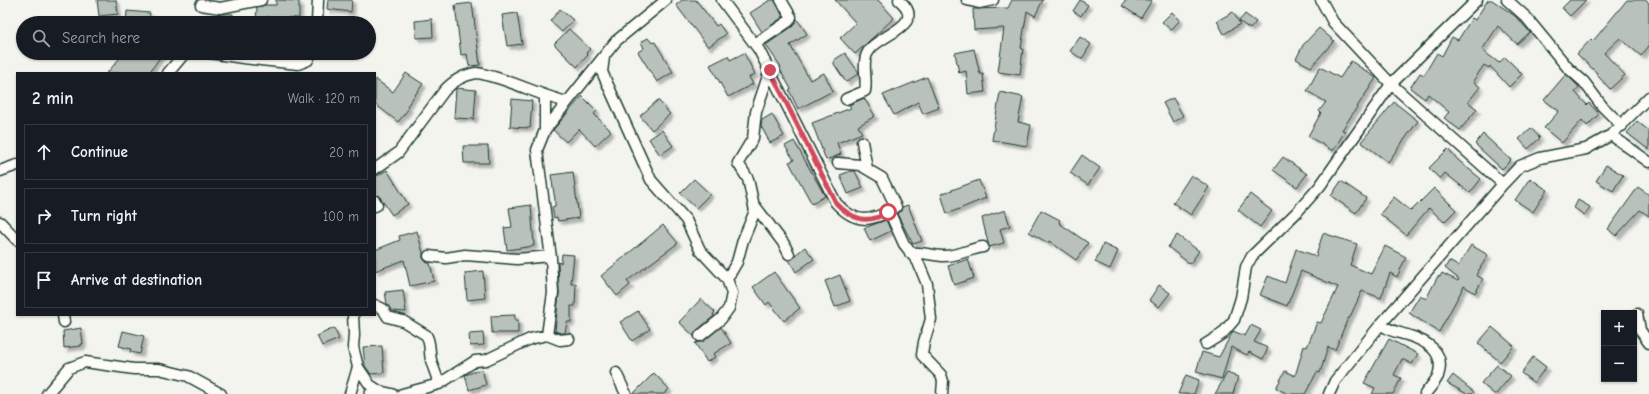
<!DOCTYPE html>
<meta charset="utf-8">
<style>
:root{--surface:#171b24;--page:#20242c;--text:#f1f3f6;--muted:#9ea1a6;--line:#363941}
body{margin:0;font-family:"Comic Neue",sans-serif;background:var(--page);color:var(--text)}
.controls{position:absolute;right:12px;bottom:12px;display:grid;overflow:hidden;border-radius:0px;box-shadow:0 1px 3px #0004}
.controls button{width:36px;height:36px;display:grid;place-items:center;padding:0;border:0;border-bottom:1px solid var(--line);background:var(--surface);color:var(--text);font:20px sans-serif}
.stop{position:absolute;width:12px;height:12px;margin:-9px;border:3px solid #d1495b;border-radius:50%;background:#fff}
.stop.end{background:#d1495b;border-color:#fff;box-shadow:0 1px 4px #0008}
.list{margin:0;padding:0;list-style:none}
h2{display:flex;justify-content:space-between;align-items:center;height:52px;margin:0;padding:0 16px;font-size:17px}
h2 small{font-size:13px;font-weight:400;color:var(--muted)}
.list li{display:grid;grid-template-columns:26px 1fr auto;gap:12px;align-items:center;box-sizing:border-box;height:56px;margin:0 8px 8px;padding:0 8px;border:1px solid var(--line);border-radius:0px}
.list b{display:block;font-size:15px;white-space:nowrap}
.list em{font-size:13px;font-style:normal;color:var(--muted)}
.icon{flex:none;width:22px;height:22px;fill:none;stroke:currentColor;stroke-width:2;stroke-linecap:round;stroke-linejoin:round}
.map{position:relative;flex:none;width:1649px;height:394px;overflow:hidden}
.search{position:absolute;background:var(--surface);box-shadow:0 1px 3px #0004;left:16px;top:16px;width:360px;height:44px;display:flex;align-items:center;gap:10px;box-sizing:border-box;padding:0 14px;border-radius:22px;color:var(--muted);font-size:15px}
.panel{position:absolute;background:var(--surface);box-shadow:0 1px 3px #0004;left:16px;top:72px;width:360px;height:244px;border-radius:0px}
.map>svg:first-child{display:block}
</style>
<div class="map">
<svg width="1649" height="394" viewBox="0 0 1649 394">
<defs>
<filter id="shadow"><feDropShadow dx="3.5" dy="3.5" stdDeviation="1" flood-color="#0004"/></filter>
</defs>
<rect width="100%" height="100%" fill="#f4f4ef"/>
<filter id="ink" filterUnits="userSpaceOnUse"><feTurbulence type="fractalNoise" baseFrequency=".025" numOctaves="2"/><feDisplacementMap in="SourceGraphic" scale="8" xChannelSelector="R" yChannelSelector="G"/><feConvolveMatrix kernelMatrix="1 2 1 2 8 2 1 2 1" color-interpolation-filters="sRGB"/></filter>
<g filter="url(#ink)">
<path fill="#b9c1bb" stroke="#1f3d34" filter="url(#shadow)" d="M97,0h19l2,14 -19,2z
M276,0l23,1v17l-33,-1v4l-10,-1 1,-13 8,-2h11z
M328,0h24l-1,12 -24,-3z
M682,0h14l20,26 3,-2 7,10 -18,13 -32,-42z
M770,0h5l8,17 -21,15 -12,-19z
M835,0h43l16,18 -39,36 -15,-16 16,-15z
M1012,0h31l-8,16 -8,-5 -6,37 2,1 -3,26 -22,-3 6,-44 -30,2 -1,-21 35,-1z
M1080,0l8,5 -7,11 -8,-5z
M1126,0h26l-11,18 -19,-12z
M1488,0h4l23,16 15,16 -13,12 -19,-18 -16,24 17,13 6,-6 17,17 -13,13 -19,-21 -1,2 -5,-3 -11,16 7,6 -12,15 9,7 -17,21 -16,-12 5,-6 -21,-18 -3,5 -15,-11 10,-15 4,2 13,-22 5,3 10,-19 6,3 14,-22 3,2z
M1570,0h16l-16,16 -8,-8z
M1627,0h18l4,3v43l-8,10 -21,-18 -16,15 21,22 -15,14 -14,-15 1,-1 -20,-19 14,-15 2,2z
M472,3l8,62 -11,1 -2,-12 -6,1 -6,-50z
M560,9l13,11 -11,12 -12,-11z
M127,11l23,2 -1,10h-23z
M1172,12l8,8 -9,10 -9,-8z
M1233,12l7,12 -16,10 -7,-13z
M517,13l5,31 -15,2 -5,-31z
M217,14h16v9h-17z
M1245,14l11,8 -6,7 -11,-8z
M432,19l1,18 -17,1 -1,-17z
M797,19l10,15 -17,11 20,35 14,-7 9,18 -35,18 -9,-19 2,-1 -12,-21 2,-1 -15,-22 27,-19z
M1319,28l15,13 -23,26 -15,-8 7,-14z
M569,29l21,20 -4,4 2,2 -11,12 -23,-23z
M1080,37l11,7 -9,15 -12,-8z
M648,38l4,5 3,-1 18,30 -16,10 -19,-30 6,-4 -3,-6z
M974,49l6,25h3l2,18 -17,2 -2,-23 -7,2 -4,-20z
M124,53h39l-14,20h-42z
M744,53l11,21 -6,3 4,7 -25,13 -18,-32 18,-9 2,4z
M845,53l14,20 -13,9 -12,-18v-4z
M1351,61l25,17 -34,52 3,1 -12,20 -25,-15 13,-23 -2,-2 7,-9 -19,-11 13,-24 20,11z
M406,73l17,11 -16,22 2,2 -11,14 -23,-18v-25l18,13z
M1566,74l13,13 -4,5 12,13 2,-2 10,11 -12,12 -5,-6 -20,23 -18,-15 15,-17 -15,-11z
M927,77l12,31 -16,6 -5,-12 -24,13 -11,-20z
M456,88l20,2 -2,29 -20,-1z
M1000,92l23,5 -5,25 13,3 -4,21 -35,-6z
M582,96l15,15 -3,3 17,17 -16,15 -16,-17 -13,13 -13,-12z
M864,98l11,18 -17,10 4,7 -25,10 4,11 -15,6 -14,-37 39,-15 -2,-3z
M1173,98l10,18 -10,6 -10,-19z
M512,99l20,2 -2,27 -20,-1z
M658,100l12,14 -18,16 -12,-14z
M1394,102l24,19 -30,41 -27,-20z
M772,114l12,22 -14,7 -9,-17 1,-6z
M1637,121l12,10v19l-22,-17z
M1531,128l9,10 -12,11 -9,-10z
M662,130l11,16 -13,9 -11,-16z
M1483,134l28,26 -9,9 -27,-25z
M794,141l31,55 -13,8 -23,-42 5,-2 -9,-14z
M463,146h25l1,17h-25z
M1448,149l10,11 23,19 -11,14 -25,-20 -5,6 -11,-11z
M1082,155l18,13 -12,17 -18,-12z
M1283,157l24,17 -10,13 -24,-17z
M1606,165l17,10 -10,16 -17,-10z
M387,170l21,34 -16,11 -17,-25v-13z
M851,171h4l8,17 -15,6 -8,-19z
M573,172l6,46 -21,3 -1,-4 -3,1 -2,-11 3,-1v-6l-4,-25z
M1191,175l18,12 -18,28 -18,-12z
M1530,178l17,12 -14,22 -18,-12z
M694,179l16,15 -14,14 -16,-15z
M979,180l7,18 -39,16 -6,-20z
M1341,181l25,17 -10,15 -25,-17z
M1638,187l11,8v21l-9,-6 -24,26 -8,-7z
M1434,188l22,22 -12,12 -15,-14 -23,27 -26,-21 14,-17 17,14z
M1250,194l22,17 -12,16 -22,-17z
M1578,200l12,7 -5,8 -11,-7z
M531,205l3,41 -27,4 -3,-22 8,-1 -3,-19z
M908,205l14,36 -9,3 -16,-30 4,-3 1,-4z
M1005,210l5,16 -10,3 4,14 -15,4 -7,-29z
M1041,210l19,10 -1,3 29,20 -12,17 -27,-19 -1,2 -19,-11z
M886,220l5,11 -21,10 -6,-13z
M663,225l15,18 -51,38 3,4 -13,11 -16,-20z
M417,231l6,22v5l4,5h3l4,18 -24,5 -6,-26 -29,11v-21l25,-10 -1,-4z
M1323,233l34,11 -7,21 21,9 14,-28 21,11 -9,20 -7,-4 -9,25 -19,-7 -13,28 -1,-1 -13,32 -7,-3 -8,26 -3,-1 -12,22h-17l-12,-6 9,-17 10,5 9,-30 3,1 10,-25 4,1 17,-36 -37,-16 -14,35 -27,-11 8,-19 17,7 11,-34 20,7z
M1177,235l22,16 -9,13 -22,-17z
M1103,244l15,7 -8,18 -15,-7z
M1471,245l17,10 -12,20 7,4 -8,14 -11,-7 -25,46 -30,-19 11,-18 6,4 12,-23 2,1 2,-4 16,8 1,-2 -14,-11 4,-7 9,5z
M805,247l9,12 -18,13 -7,-12z
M562,254l12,1 -3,29h5l-1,22h-4v16h-4l-2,11h-4l-6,-2 4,-38 -1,-31 3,1z
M968,259l6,19 -20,7 -6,-19z
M483,271l2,27 -18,2 -2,-27z
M774,272l26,36 -16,13 -15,-19 -3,3 -13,-18z
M840,275l10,26 -15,6 -10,-26z
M1159,285l11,8 -11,14 -10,-7z
M403,290l3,22 -14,-1 -5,-7 -2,-12z
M701,299l14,13 -2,2 1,2 -18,15 -2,5 -15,-14z
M638,311l12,18 -18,12 -12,-19z
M515,315v5h3v13h-26l-1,-17z
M1251,325l10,5 -7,12 14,6 -5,11 -14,-7 -2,3 -16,-8 -9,32 -26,-7 6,-20 17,5 14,-26 12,5z
M721,327l10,16 -18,11 2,3 -8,5 -12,-19 9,-2z
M1492,327l22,19 -14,16 -22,-19z
M81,328l2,16h-2v2l-17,2 -1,-17z
M334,328l5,11 -17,7 -5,-10z
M123,331l21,5 -4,18 -10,-2 1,-3 -12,-3z
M483,333l1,12 -14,1 -1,-12z
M1389,339l29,15 -6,10 -10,-5 -8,16 7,3 -8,16h-21l3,-6 -11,-5z
M382,346l2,27 -13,1 -6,-8 -2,-19z
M1533,357l13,10 -12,16 -13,-10z
M1497,365l14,11 -15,18h-2l-13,-11z
M482,369l4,16 -17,5 -4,-15z
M654,373l15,16 -5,5h-31z
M1227,373l11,4 -5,17h-18z
M1186,375l13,5 -5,14h-16z
M1453,375l21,17 -2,2h-5l-20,-11z"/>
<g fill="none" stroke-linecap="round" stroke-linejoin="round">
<defs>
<path id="street" d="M722,0l37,50 77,153c20,22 36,19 60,4l-14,-29 -22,-13 -22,-2
M967,0l12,3 14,-3
M1321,0l12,22 58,62 112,100
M1507,0l19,17 42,51 16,14 18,24 20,20
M201,5l19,3 41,-8
M317,23l1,-23
M755,44l34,-23 2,-4 -10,-17
M210,53l33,5 55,6 10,-4 3,-7
M604,57l-2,15 49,108 35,40 14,30 27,29 5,14 -3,15 -8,11 -21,17
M168,73l16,-19 4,-1
M846,99l19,-8c3,-13 -5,-30 5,-42 12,-15 58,-25 29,-49
M545,130v-34
M1611,135l38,27
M862,142l5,26
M375,169l23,-16 46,-62c9,-10 19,-16 32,-18 5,0 13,3 18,4 25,7 48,19 73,25
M0,171l17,-6
M375,201l2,4 -2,1
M755,206l29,38 5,10
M889,211l15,33 14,18 9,22 4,35 -7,23 -2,13 19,20 2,6 -1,13
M0,222l17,18
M910,253c15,-1 19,2 32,3 14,1 27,-7 41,-9
M429,256l17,2 19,-3 52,4 34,-3
M727,279l10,-17 6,-22 12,-29 -7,-32 -10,-16 15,-25 3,-26 14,-42
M375,305l8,4 5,8 15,4 23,14c5,7 3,17 5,25 2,8 6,16 8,24
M1637,314l3,16 9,13
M63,315l1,7
M1381,324c8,7 16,8 26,11 20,6 39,17 31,41 -3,6 -9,13 -13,18
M547,335l6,-42 -2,-35 -14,-108 8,-20 71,-89 50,-41
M1206,344l16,-10 12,-14 7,-22 5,-31 6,-11 45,-44 23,-26 71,-102 86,-84
M358,367l12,18 9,6
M616,373l10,21
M47,394l22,-26 16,-6 49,7h25l29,7 33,18
M350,394l8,-27 -5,-20 1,-12 -1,-20
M370,394l9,-3 13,3
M402,394l37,-10 36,-23 11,-1 44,-21 17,-4 13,5 9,-1
M1329,394l6,-13 46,-57 122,-140 17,-18 20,-8 46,-9 25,-14 38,-38"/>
</defs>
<use href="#street" stroke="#1f3d34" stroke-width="13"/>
<use href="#street" stroke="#fdfcf7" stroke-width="10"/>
</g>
</g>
<g fill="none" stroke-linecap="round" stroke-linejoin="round" filter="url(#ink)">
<path stroke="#d1495b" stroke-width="5" d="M770,70l66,133c16,17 32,22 52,9"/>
</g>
</svg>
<div class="controls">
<button>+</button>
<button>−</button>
</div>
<div class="stop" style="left:888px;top:212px"></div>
<div class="stop end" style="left:770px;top:70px"></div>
<div class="search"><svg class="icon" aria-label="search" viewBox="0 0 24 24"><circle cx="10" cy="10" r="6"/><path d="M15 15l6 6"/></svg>Search here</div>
<section class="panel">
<h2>2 min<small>Walk · 120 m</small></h2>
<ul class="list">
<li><svg class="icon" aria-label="ahead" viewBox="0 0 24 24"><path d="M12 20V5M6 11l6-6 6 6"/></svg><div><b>Continue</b></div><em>20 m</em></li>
<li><svg class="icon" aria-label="right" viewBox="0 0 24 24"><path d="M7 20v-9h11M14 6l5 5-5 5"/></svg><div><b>Turn right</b></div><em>100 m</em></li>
<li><svg class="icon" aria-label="arrive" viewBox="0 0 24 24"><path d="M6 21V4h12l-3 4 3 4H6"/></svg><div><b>Arrive at destination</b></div></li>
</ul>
</section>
</div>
